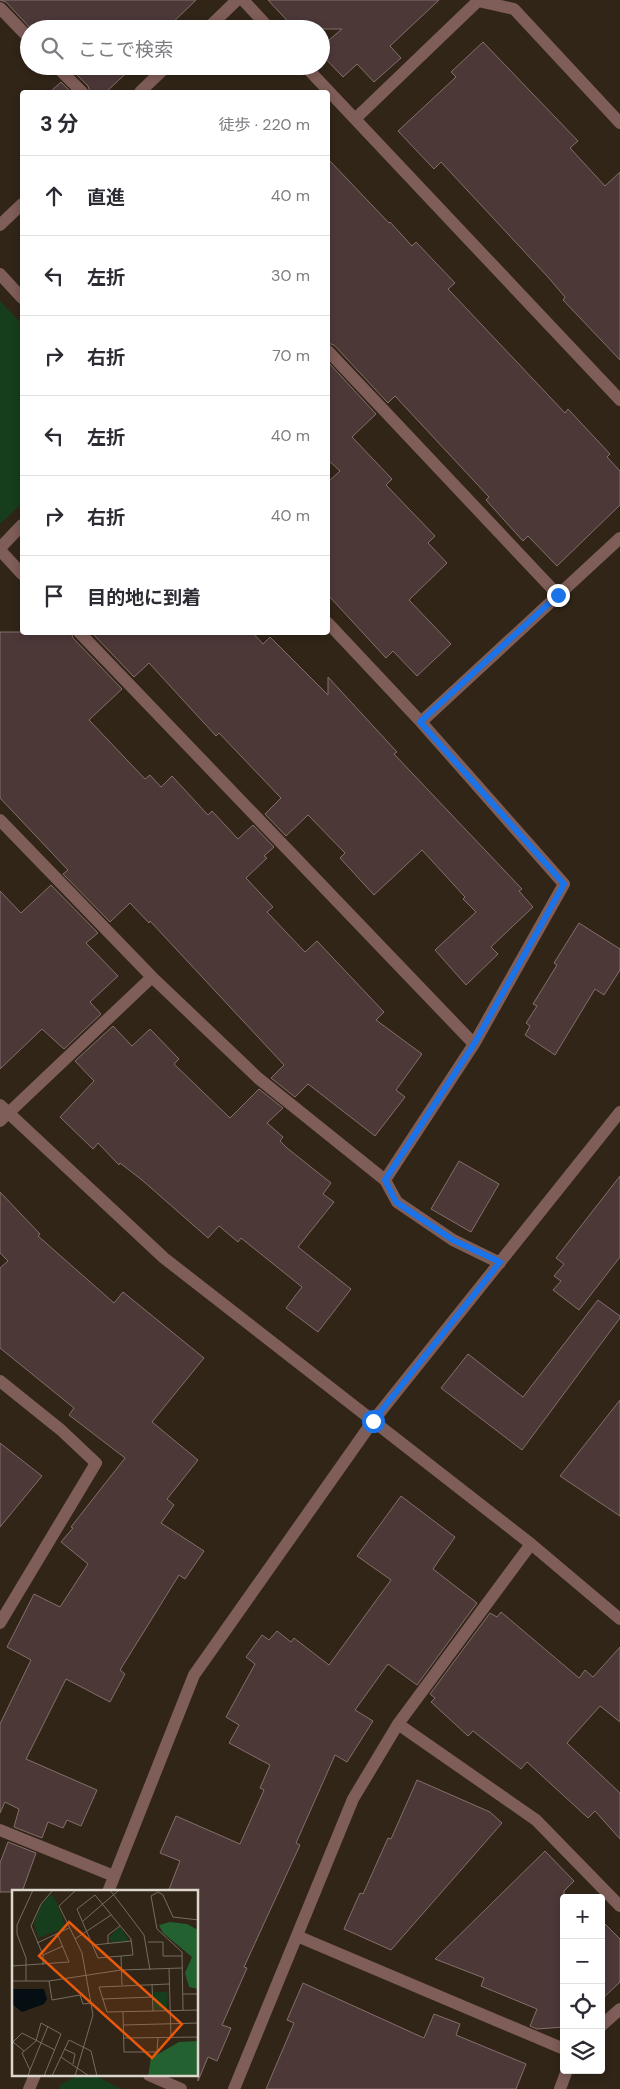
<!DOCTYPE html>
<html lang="ja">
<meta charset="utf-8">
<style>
:root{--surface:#fff;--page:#f7f7f7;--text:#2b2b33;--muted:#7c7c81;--line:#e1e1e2}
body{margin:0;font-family:"DM Sans","Noto Sans JP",sans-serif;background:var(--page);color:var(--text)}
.controls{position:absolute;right:15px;bottom:15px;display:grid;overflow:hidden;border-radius:5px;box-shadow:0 2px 8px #0003}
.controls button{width:45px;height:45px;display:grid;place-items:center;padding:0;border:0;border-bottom:1px solid var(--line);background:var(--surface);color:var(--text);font:25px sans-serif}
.stop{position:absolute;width:15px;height:15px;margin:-11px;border:4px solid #1a73e8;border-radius:50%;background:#fff}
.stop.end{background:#1a73e8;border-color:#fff;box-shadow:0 1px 5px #0008}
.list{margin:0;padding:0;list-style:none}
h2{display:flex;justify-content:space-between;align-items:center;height:65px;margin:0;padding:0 20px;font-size:21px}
h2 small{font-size:16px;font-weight:400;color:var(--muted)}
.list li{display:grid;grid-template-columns:32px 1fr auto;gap:15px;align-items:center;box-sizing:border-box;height:80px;padding:0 20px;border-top:1px solid var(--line)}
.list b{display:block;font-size:19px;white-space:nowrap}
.list em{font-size:16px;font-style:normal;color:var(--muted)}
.icon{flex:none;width:28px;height:28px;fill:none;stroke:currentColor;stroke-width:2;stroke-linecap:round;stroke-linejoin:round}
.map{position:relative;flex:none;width:620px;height:2089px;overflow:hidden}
.search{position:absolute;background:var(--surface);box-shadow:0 2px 8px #0003;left:20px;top:20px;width:310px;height:55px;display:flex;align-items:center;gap:12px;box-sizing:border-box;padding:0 18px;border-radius:28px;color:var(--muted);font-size:19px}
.panel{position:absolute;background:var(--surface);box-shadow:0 2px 8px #0003;left:20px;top:90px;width:310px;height:545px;border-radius:5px}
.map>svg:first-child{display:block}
</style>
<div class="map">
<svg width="620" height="2089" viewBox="0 0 620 2089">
<rect width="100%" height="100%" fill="#302517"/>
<path fill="#163e1d" d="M0,301l22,23v179l-22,21z
M78,2075h17l26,14h-62l1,-4z"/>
<path fill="#4d3838" stroke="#856e6c" d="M0,0h196l-30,29h-135l-25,-27z
M268,0h171l-49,46 11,12 -27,24 -17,-18 -14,13 -22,-23v-7l21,-18h-47z
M483,42l95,99 -8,7 35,38 15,-14v188l-57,-60 2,-3 -18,-21 -106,-114 -7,7 -36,-38 58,-54 -5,-5z
M79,66h55l-28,26h-16l-2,-6 -15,-15z
M61,82l10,10h-21z
M328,159l61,64 1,-1 22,24 4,-4 39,41 -7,6 117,124 3,-4 42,45 -3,3 13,14v34l-63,61 -29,-30 -5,5 -37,-41 3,-3 -94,-101 -7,7 -54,-58 -6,-2z
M328,362l48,52 -24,23 40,42 -6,6 49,51 -7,7 19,20 -38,37 42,44 -34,32 -24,-25 -7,7 -58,-63v-113l12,-11 -12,-11z
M0,632h71l2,6 49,51 -33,31 56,59 5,-4 11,12 11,-11 36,39 4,-4 26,28 15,-14 21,22 -10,9 3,2 -21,20 27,29 -6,5 38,40 12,-11 67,71 -8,8 46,34 -26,36 9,7 -30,39 -67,-52 -13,13 -24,-19 13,-13 -134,-144 -1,2 -19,-20 -20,19 -47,-48 5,-4 -68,-72z
M91,632h161l11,12 7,-7 58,58v-18l69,75 -3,2 128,135 -3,2 14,16 -42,40 7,7 -32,31 -31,-35 41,-38 -13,-13 2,-2 -43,-47 -48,45 -34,-37 5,-5 -37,-38 -22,21 -21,-22 16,-16 -62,-65 -3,3 -67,-73 -15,14z
M51,885l47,48 -12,10 32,33 -28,26 11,12 -37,35 -22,-20 -42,40v-178l21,22z
M579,923l41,26v21l-16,25 -9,-6 -40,66 -30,-20 5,-9 -4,-3 11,-17 -4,-2 24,-39 -3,-2z
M113,1026l19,20 18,-17 29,30 -5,5 56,54 29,-29 24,19 -16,15 16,14 -3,4 7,7 44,35 -8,11 11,8 -36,45 53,42 -33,43 -32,-24 16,-21 -61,-49 -3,4 -19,-16 -11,12 -66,-58 -22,-17 -1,2 -21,-22 -5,6 -33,-32 34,-36 -19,-20z
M459,1161l40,23 -28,48 -40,-23z
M620,1176v81l-41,53 -26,-20 8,-9 -7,-5 10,-12 -8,-6z
M0,1192l40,42 -2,2 76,67 9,-11 81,66 -52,64 46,38 -31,39 7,6 -13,18 43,28 -19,28 -6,-4 -59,95 5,4 -15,28 -44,-23 -40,80 71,31 -16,36 -14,-6 -4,8 -15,-6 -6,16 -28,-11 5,-18 -14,-7 -5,11v-89l31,-64 -24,-13 27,-53 26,13 28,-43 -27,-22 12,-14 -2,-1 54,-69 -56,-43 5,-7 -74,-60v-80l8,-7 -8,-8z
M598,1300l22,16v2l-98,132 -81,-62 27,-34 55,43z
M620,1400v116l-60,-40z
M0,1443l42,33 -42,51z
M401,1496l54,41 -22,32 44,34 -60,82 -29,-21 -33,46 18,11 -26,41 -12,-7 -39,88 4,2 -56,122 3,1 -25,57 9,3 -14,33 -9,-4 -10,24v-189h-30l12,-31 -20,-8 16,-37 64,28 24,-54 -4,-2 10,-23 -41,-22 10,-18 -13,-8 29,-53 -9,-7 16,-22 7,5 8,-9 14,11 3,-4 35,27 62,-85 -34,-24z
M501,1612l78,66 6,-8 8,7 27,-30v75l-20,-16 -33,37 53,50v46l-25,-28 -7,7 -61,-56 -6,7 -48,-38 -5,5 -37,-34 4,-4 -5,-4 60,-81 7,4z
M417,1780l73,32 12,11 -111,127 -47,-21 16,-36 3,1 25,-56 3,1z
M8,1842l28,11 -14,39h-22v-29z
M545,1851l29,30 -10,10v136l-27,2 -7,-3 7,-17 -56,-23 3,-8 -49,-19z
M605,1924l15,15v43l-19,18v-73z
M303,1983l121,55 10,-24 26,10 -4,11 70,29 -10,25h-250l28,-66 -7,-3z"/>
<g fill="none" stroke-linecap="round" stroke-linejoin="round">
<path stroke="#7f5d58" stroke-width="12" d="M243,0l27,29
M0,8l29,30
M207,29l30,-29
M56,66l26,26
M305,66l315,334
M140,92l27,-26
M355,119l123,-118 36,8 106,114
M0,225l22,-21
M0,274l22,24
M328,351l230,244
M0,548l22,-23
M0,550l22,24
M328,623l93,99 143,162 -90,160 -89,136
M79,632l395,412
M421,722l199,-184
M0,820l152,157 106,101 127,102 12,22 56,38 47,23
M0,1105l164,153 367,286 89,75
M0,1121l152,-144
M0,1381l61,49 35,33 -96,160
M398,1724l138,96 84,86
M0,1830l114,46
M108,1892l86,-217 179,-254 247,-309
M297,1936l267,113
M601,2026l19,-17
M149,2075l32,14
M29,2089l6,-14
M234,2089l119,-290 45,-75 133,-180
M560,2089l7,-19"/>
</g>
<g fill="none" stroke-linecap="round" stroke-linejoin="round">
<path stroke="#1a73e8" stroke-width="6" d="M373,1421l127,-159 -47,-22 -57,-38 -11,-22 89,-136 90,-160 -144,-162 138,-127"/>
</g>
<g transform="translate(12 1890)">
<rect width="186" height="186" fill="#302517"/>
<path d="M39,4l6,9 9,25 -28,10 -4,-15 7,-18zM108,37l9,14 -18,1 -2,-5zM142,102h14l-1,17h-13z" fill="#163e1d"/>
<path d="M158,32l17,2 11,6v59l-9,-2 -4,-14 7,-16 -29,-24 -4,-8zM187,151l-1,35h-50l3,-18 28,-16z" fill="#246130"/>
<path d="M0,99h32l3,10 -3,5 -22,8 -10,-8z" fill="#040e13"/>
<path fill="none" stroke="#766c60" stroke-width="1" d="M98,0l34,45 6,35M83,5l36,44 2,16 -35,3 -21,-49zM71,31l36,-31M63,49l36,-24M136,52h15v14h19M25,53l32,-15M96,53v-8l12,-9M82,55l37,-4M31,65l20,-9M109,66l1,29M31,75v-10l-12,-29 10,-22 12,-14M0,76l57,-4 -12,-29M157,79l2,68M0,91h37l72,-11 61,-2M14,91v-23l-9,-24v-9l16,-35M37,91l3,19 28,-5 3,9 9,-1M140,94l1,27M157,94l-70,3 8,25 92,-2M171,104h16M90,109l51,-2M171,120l-1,-58 -25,-23 -6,-33 7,-4 5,3 10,22 26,3M111,122l1,40h33l1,-14M111,135l76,-2M111,148l76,-1M52,159l11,5 -2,10M12,161l-11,-9 9,-9 33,17M49,167l28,19M18,180l18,-44M16,186l2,-6 -8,-17 14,-12 5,-18 20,11 -17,42M40,186l17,-36 22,11 6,25M63,186l18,-61 -11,-62 -23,-47 17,-16"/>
<path fill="#e8590c" fill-opacity="0.15" stroke="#e8590c" stroke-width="2.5" d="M57,32l113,102 -30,34 -113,-102z"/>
<rect width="186" height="186" fill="none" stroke="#ded7ce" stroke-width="2.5"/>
</g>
</svg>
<div class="controls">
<button>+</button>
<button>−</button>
<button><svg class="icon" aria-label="locate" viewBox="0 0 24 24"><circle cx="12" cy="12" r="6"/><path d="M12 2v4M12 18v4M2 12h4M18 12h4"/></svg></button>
<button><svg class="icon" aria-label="layers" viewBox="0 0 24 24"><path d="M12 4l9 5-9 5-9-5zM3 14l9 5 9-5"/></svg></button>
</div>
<div class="stop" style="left:373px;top:1421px"></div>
<div class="stop end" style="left:558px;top:595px"></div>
<div class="search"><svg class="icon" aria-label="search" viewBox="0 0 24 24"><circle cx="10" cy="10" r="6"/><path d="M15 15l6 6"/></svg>ここで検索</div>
<section class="panel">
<h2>3 分<small>徒歩 · 220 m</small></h2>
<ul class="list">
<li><svg class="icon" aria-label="ahead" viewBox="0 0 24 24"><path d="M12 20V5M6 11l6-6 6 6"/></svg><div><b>直進</b></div><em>40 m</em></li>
<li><svg class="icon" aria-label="left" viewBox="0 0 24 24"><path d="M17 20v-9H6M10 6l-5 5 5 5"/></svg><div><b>左折</b></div><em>30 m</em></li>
<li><svg class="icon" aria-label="right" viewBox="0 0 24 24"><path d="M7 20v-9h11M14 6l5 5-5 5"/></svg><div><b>右折</b></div><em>70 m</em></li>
<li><svg class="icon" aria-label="left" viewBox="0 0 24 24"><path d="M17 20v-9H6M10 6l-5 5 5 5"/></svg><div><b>左折</b></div><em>40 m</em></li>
<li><svg class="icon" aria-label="right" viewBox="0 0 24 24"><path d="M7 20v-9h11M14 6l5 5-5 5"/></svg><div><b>右折</b></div><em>40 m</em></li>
<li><svg class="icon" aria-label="arrive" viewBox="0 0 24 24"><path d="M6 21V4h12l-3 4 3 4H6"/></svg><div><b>目的地に到着</b></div></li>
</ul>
</section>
</div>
